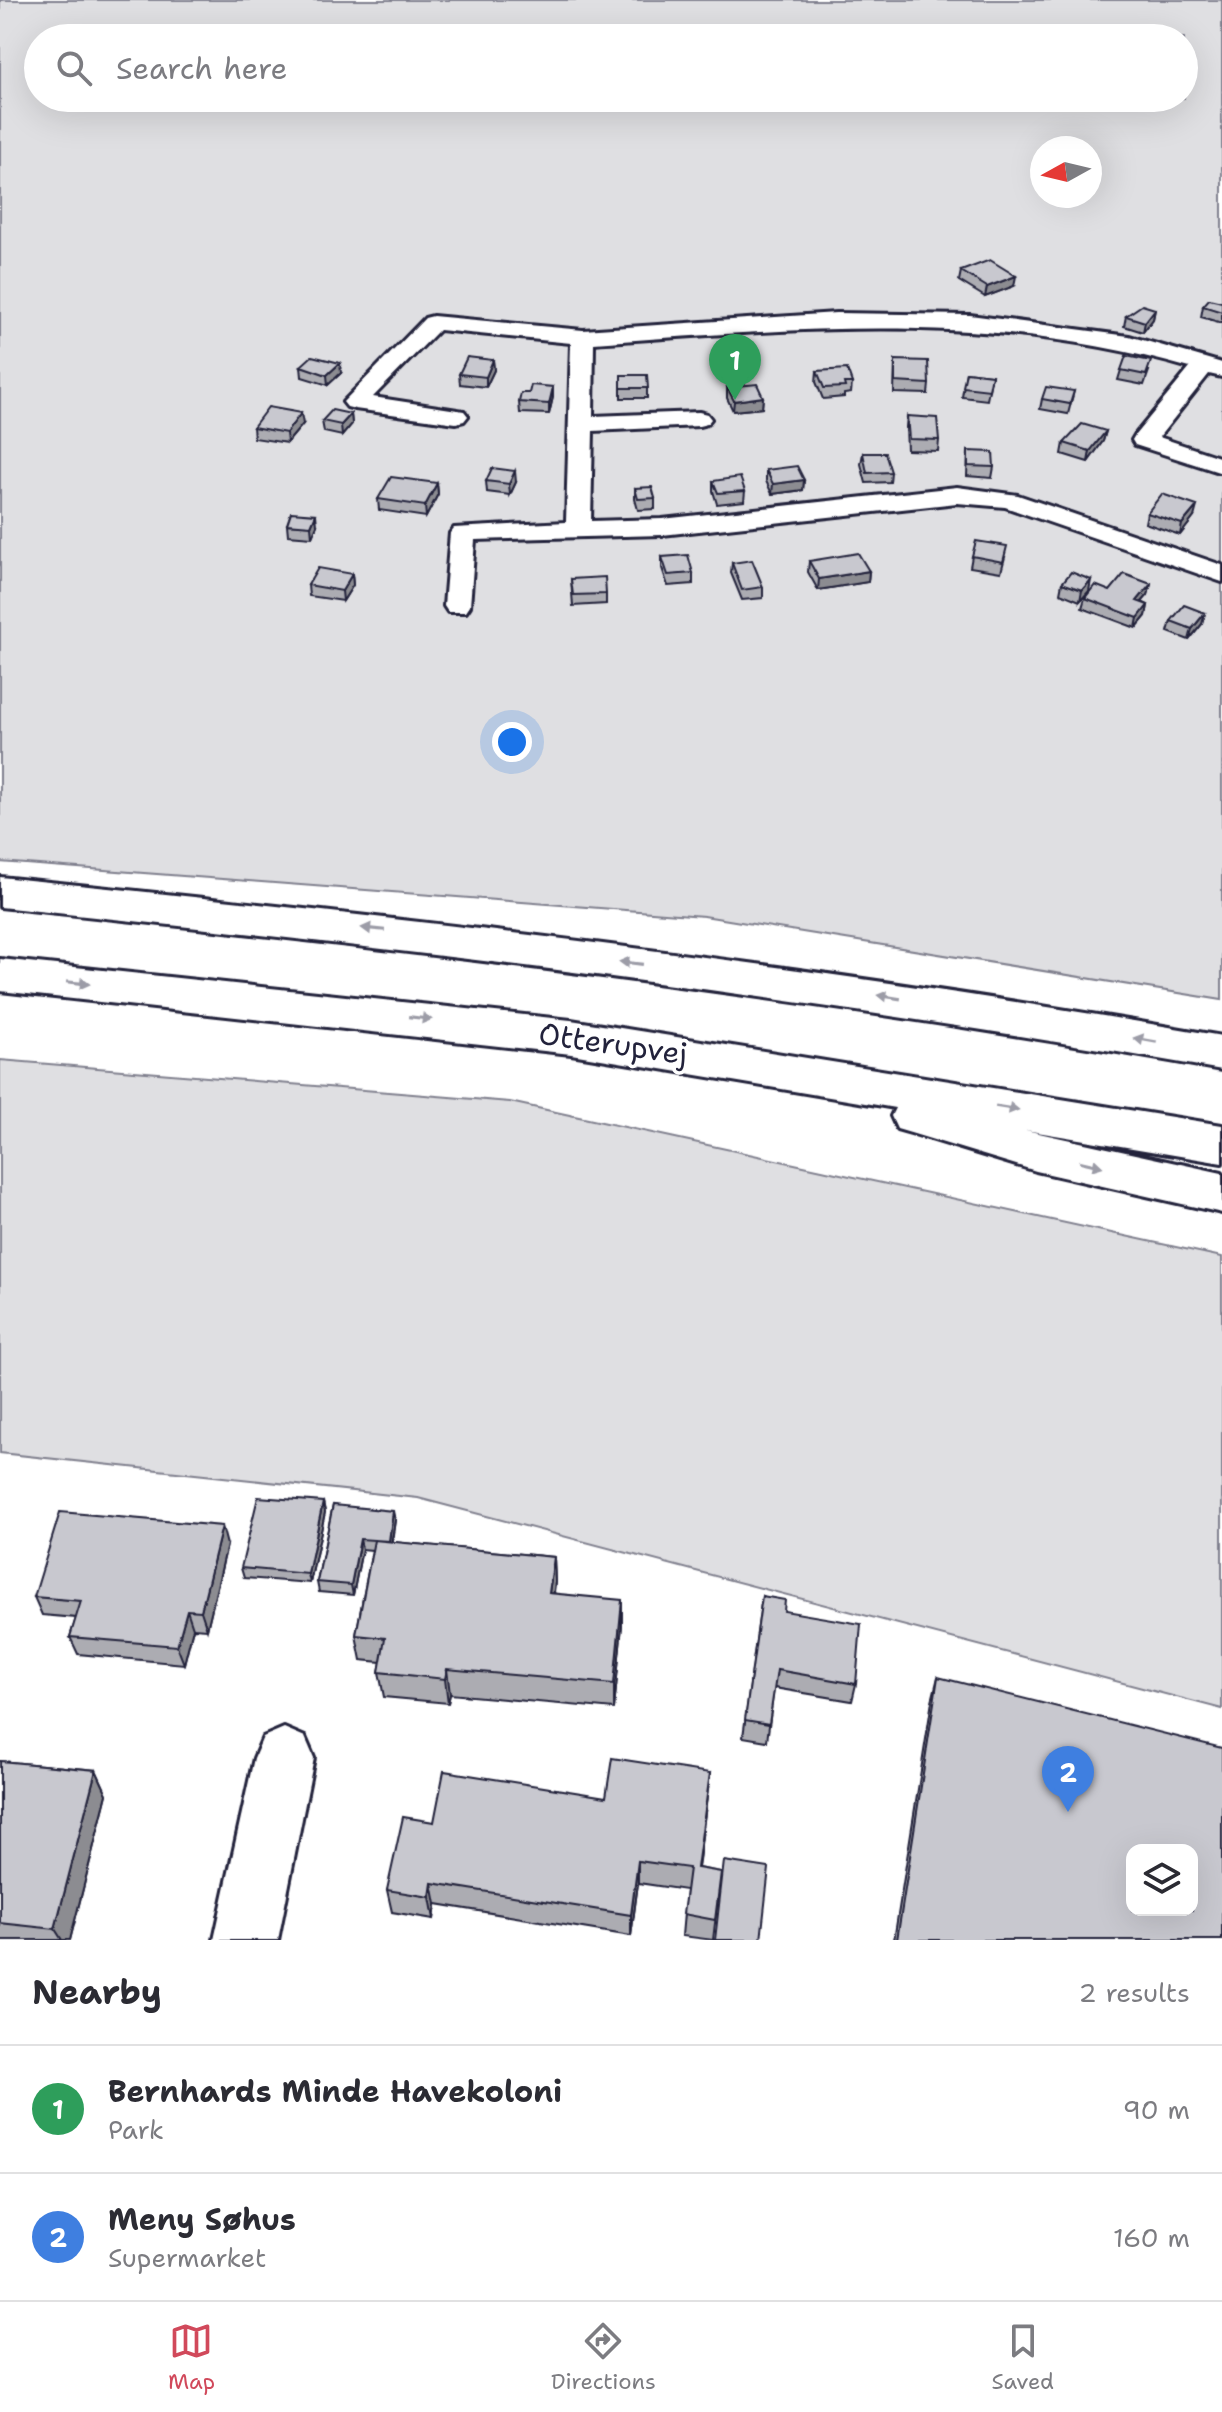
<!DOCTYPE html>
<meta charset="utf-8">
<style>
:root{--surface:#fff;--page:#f2f2f3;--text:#2b2b33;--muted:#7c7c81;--line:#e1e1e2;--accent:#d1495b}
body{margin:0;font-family:"Shantell Sans",sans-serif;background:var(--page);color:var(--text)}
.controls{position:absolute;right:24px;bottom:24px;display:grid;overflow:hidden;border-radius:16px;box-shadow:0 8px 32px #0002}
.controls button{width:72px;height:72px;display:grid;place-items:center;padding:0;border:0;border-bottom:2px solid var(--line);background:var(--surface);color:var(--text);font:40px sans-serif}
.compass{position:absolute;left:1030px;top:136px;width:72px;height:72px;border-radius:50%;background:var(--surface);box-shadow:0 8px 32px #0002;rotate:262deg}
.you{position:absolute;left:512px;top:742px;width:28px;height:28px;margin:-20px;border:6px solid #fff;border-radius:50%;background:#1a73e8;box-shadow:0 0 0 12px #1a73e833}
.badge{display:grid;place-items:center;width:52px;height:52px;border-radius:50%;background:var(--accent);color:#fff;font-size:26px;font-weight:700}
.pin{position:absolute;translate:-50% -66px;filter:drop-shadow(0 2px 4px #0008)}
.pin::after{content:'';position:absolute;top:42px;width:28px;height:24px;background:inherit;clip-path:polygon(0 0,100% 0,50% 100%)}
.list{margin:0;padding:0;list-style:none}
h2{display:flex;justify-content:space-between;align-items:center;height:104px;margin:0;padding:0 32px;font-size:34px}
h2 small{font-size:26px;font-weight:400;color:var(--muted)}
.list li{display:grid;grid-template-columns:52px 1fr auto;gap:24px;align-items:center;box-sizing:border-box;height:128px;padding:0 32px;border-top:2px solid var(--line)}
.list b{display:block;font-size:30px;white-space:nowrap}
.list p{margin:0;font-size:26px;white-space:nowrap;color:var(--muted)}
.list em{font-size:26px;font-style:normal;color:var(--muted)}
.icon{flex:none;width:44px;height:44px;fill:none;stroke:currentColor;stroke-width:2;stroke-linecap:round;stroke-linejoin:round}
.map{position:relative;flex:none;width:1222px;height:1940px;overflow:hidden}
.search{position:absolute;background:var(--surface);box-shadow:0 8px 32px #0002;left:24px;right:24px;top:24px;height:88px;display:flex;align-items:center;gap:20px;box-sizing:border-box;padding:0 28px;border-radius:44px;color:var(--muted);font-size:30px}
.sheet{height:360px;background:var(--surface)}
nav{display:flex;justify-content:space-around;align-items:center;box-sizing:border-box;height:112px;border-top:2px solid var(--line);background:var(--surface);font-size:22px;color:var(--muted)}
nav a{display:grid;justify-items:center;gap:4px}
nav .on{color:var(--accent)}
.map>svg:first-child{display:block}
</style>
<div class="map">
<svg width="1222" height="1940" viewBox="0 0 1222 1940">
<rect width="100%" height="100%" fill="#fff"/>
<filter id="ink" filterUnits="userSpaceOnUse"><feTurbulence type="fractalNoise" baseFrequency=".0125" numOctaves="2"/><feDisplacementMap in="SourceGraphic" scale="16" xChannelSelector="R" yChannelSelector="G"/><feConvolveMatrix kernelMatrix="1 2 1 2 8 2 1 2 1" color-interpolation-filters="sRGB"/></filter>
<g filter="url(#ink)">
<path fill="#dfdfe2" stroke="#80808e" stroke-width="2" fill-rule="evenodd" d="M0,0h1222v1000l-518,-84 -704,-54zM38,38h1146v60h-1146zM1042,148h48v48h-48z
M0,1060l510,42 712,155v452l-804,-211 -418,-45z"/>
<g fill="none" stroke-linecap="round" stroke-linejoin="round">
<defs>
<path id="lane" d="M836,313l134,2 159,21 93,27v14l-13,-3 -50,63 63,21v15l-87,-28 -3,-5 3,-5 55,-67c-199,-58 -393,-39 -596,-25l-1,73 106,-4 8,2 4,5 -4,5 -8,2 -106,5 -2,90 71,-2 295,-32 61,8 204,70v17l-217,-75 -48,-4 -295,32 -187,5 -5,66 -4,6h-18l-4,-6 6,-73 4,-5 112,-6 5,-179 -132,-13 -66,67 91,14 4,5 -4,5 -8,2 -101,-14 -8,-2 -4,-5 82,-84 8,-2 150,14z"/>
<path id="street" d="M284,1728l21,9 9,21 -36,182h-64l40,-182 9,-21z"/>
<path id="secondary" d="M0,877c409,41 817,88 1222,159v34c-405,-72 -813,-121 -1222,-163z
M0,959l571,61 651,105v38l-197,-33 197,43v40l-186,-42 -122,-37 -17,-5 -6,-13 4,-8 -324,-54 -571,-63z"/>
</defs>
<use href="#lane" stroke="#22223b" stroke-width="6"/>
<use href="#street" stroke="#22223b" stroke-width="6"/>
<use href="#secondary" stroke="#22223b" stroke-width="6"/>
<use href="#lane" fill="#fff" fill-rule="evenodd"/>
<use href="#street" fill="#fff" fill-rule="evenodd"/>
<use href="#secondary" fill="#fff" fill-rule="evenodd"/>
</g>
<path fill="#acacb2" stroke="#22223b" stroke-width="2" d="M961,271l53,15 -29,11 -26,-16z
M1222,302v21l-21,-6 2,-11z
M1155,309l-2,10 -10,13 -19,-6 2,-10z
M493,360l1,10 -8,17 -26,-3 -1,-10z
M895,360l34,24 -1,10 -34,-1z
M301,366l40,7 -13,12 -26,-8z
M1121,370l28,1 -5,14 -26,-5z
M817,371l35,12 -1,10 -7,1v3l-21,2 -7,-17z
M966,372l26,3 -5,25 -25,-3z
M621,375h26v23h-26z
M553,387v10l-4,17 -29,-1 -1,-11z
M727,387l36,10 -1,11 -29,3 -6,-13z
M1074,391l-6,23 -28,-5 2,-10z
M351,414l1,10 -10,12 -18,-4 -2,-11z
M907,416l32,24 -1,11 -31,-1 -1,-23z
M303,424l-16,19 -33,-5 -1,-11z
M1106,431l-3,10 -15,21 -26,-8 2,-11z
M968,451l26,16 -2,11 -25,-2z
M863,453l28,19 -1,10 -24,1 -5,-19z
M766,470l38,10 -1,10 -31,4 -6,-13z
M486,481l30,1 -6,13 -23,-3z
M713,481l32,10 -1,10 -27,3 -4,-13z
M437,483l1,11 -12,23 -47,-7 -1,-11z
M635,488l20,10v11l-17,1 -3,-11z
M1147,513l47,4 -14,18 -35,-12z
M287,524l30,1 -5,12 -24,-2z
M972,556l33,1 -4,15 -31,-5z
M662,557l31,16v11l-25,2 -6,-18z
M809,561l60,10 -1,11 -50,8 -10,-18z
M732,563l31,24v11l-21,2 -11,-27z
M352,574l1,11 -10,16 -34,-5 -1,-11z
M571,579l35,15v10l-33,2z
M1062,583l27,8 -9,10 -20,-8z
M1151,584l-3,11 -6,7 6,3 -2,11 -10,12 -54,-20 3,-10 25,-7z
M1205,613l-3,11 -13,16 -21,-8 3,-11z
M323,1502l2,10 -15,71 -66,-5 -3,-10z
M333,1505l62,15 -3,22 162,15 1,25 -1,11 68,32 -8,84 -164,-15 -2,9 -64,-6 -5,-25 2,-10 -20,-2 -5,-25 16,-85 -10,-1 -9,46 -34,-3 -2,-10z
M227,1545l-20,84 -14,-1 -9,36 -106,-10 -8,-17 6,-19 -34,-3 -8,-18z
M762,1596l22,15 72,73 -4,17 -78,-13 -7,53 -24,-4z
M938,1677l284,263h-328l38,-239z
M0,1761l96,9 11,24 -37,146h-70z
M710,1773l-12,95 23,4 -8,68 -31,-4 4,-46 -48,-7 -7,53 -195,-32 -2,15 -42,-7 -5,-22 47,-68 172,-25z"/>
<path fill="#8c8c91" stroke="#22223b" stroke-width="2" d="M1016,276l-2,10 -29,11 2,-10z
M1155,309l-2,10 -10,13 2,-10z
M493,360l1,10 -8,17v-10z
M340,363l1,10 -13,12 -1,-10z
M553,387v10l-4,17v-10z
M763,397l-1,11 -29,3 1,-10z
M301,413l2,11 -16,19 -1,-10z
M351,414l1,10 -10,12 -1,-11z
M1106,431l-3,10 -15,21 2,-11z
M515,471l1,11 -6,13 -1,-11z
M804,480l-1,10 -31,4 1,-10z
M437,483l1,11 -12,23 -1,-11z
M1197,506l-3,11 -14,18 2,-11z
M316,514l1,11 -5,12 -1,-11z
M869,571l-1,11 -50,8 1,-11z
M352,574l1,11 -10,16 -1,-10z
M1091,580l-2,11 -9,10 2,-11z
M1151,584l-3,11 -14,16 3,-10z
M1148,605l-2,11 -10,12 2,-10z
M1205,613l-3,11 -13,16 3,-11z
M323,1502l2,10 -15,71 -2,-9z
M393,1511l2,9 -5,31 -1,-10z
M222,1526l5,19 -20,84 -6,-18z
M360,1539l2,10 -9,46 -2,-10z
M554,1557l1,25 -5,36 -1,-25z
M622,1600v25l-8,84v-25z
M187,1610l6,18 -9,36 -7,-18z
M447,1669l3,25 -2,9 -3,-24z
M96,1770l11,24 -37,146h-8l-7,-11z
M710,1773l-3,23 -12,94 2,-22z
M638,1861v22l-7,53v-21z
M432,1883l4,21 -2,15 -4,-22z"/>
<path fill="#c8c8cf" stroke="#22223b" stroke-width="2" fill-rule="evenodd" d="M990,260l26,16 -29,11 -26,-16z
M1209,299l13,3v10l-19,-6z
M1142,305l13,4 -10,13 -19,-6z
M312,356l28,7 -13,12 -26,-9z
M1126,356l25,5 -5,14 -25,-5z
M467,357l26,3 -7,17 -27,-3z
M895,360l33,1 1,23 -34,-2z
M847,369l5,14h-8l1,4 -21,1 -7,-17z
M966,372l26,3 -3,15 -26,-3z
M621,375h26l1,13h-27z
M757,384l6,13 -29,4 -7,-14z
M531,385l22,2 -4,17 -30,-2 2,-9h8z
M1046,387l28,4 -4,13 -28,-5z
M268,407l33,6 -15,20 -33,-6z
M332,410l19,4 -10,11 -19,-4z
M907,416l30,2 2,22 -30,-1z
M1082,424l24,7 -16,20 -26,-8z
M968,451l25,1 1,15 -26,-1z
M863,453h22l6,19 -24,1z
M797,466l7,14 -31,4 -7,-14z
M492,468l23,3 -6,13 -23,-3z
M391,477l46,6 -12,23 -47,-7z
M740,477l5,14 -27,2 -5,-12z
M652,487l3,11 -17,1 -3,-11z
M1162,494l35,12 -15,18 -35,-11z
M291,512l25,2 -5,12 -24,-2z
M976,541l31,5 -4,16 -31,-6z
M858,553l11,18 -50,8 -10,-18z
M688,555l5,18 -25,2 -6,-18z
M752,560l11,27 -21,3 -10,-27z
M318,568l34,6 -10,17 -34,-6z
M1071,572l20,8 -9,10 -20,-7z
M1124,574l27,10 -14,17 11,4 -10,13 -53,-20 10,-13 15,6z
M605,577l1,17 -33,1 -2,-16z
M1184,605l21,8 -13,16 -21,-8z
M258,1497l65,5 -15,72 -67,-6z
M333,1505l60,6 -4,30 -29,-2 -9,46 -34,-3z
M60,1512l162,14 -21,85 -14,-1 -10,36 -107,-9 11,-36 -47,-4z
M374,1540l180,17 -5,36 73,7 -8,84 -167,-15 -2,10 -66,-7 6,-34 -29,-3z
M762,1596l23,4 -1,11 77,13 -5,60 -79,-14 -8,54 -24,-4z
M938,1677l284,71v192h-325zM1132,1850h60v60h-60z
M612,1758l98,15 -13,95 24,4 -6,48 -32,-6 6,-46 -51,-7 -7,54 -199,-32 -2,14 -43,-7 16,-73 31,5 10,-51 162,26z
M0,1761l96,9 -41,159 -55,-6z
M724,1861l45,7 -8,72h-46z"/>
<defs><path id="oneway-solid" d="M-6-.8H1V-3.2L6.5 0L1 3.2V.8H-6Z" transform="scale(2)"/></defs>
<g fill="#9c9ca7">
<use href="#oneway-solid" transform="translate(373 929) rotate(-174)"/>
<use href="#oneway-solid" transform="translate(631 963) rotate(-173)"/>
<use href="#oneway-solid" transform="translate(78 983) rotate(6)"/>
<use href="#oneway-solid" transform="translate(889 997) rotate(-171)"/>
<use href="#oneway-solid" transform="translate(420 1018) rotate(7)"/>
<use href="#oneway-solid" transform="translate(1145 1040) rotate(-170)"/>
<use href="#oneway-solid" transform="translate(1007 1108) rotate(9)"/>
<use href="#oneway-solid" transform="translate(1091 1164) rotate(13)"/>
</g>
</g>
<g text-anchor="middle" stroke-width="7" stroke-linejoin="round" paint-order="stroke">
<g font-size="30" fill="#22223b" stroke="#fff">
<text transform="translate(613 1044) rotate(8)" y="10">Otterupvej</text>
</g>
</g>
</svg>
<div class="controls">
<button><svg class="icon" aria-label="layers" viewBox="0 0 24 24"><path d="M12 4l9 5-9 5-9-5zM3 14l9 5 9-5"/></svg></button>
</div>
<svg class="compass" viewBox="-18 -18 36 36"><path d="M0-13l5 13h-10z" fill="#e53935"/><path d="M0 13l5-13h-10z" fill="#7c7c81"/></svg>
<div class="you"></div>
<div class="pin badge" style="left:735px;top:400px;background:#2e9e5b">1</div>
<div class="pin badge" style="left:1068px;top:1812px;background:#3f7fe0">2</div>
<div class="search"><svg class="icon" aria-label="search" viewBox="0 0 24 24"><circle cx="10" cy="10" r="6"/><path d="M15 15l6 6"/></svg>Search here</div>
</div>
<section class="sheet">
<h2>Nearby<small>2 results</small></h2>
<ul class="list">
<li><span class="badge" style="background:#2e9e5b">1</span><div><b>Bernhards Minde Havekoloni</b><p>Park</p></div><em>90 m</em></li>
<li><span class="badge" style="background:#3f7fe0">2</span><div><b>Meny Søhus</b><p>Supermarket</p></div><em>160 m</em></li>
</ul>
</section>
<nav>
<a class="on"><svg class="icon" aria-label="map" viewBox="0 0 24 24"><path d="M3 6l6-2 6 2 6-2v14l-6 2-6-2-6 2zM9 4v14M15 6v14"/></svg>Map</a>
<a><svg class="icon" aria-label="directions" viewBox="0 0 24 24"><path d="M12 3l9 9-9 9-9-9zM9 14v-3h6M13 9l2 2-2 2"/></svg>Directions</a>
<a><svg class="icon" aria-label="saved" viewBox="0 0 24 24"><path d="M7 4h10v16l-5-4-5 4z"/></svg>Saved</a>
</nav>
